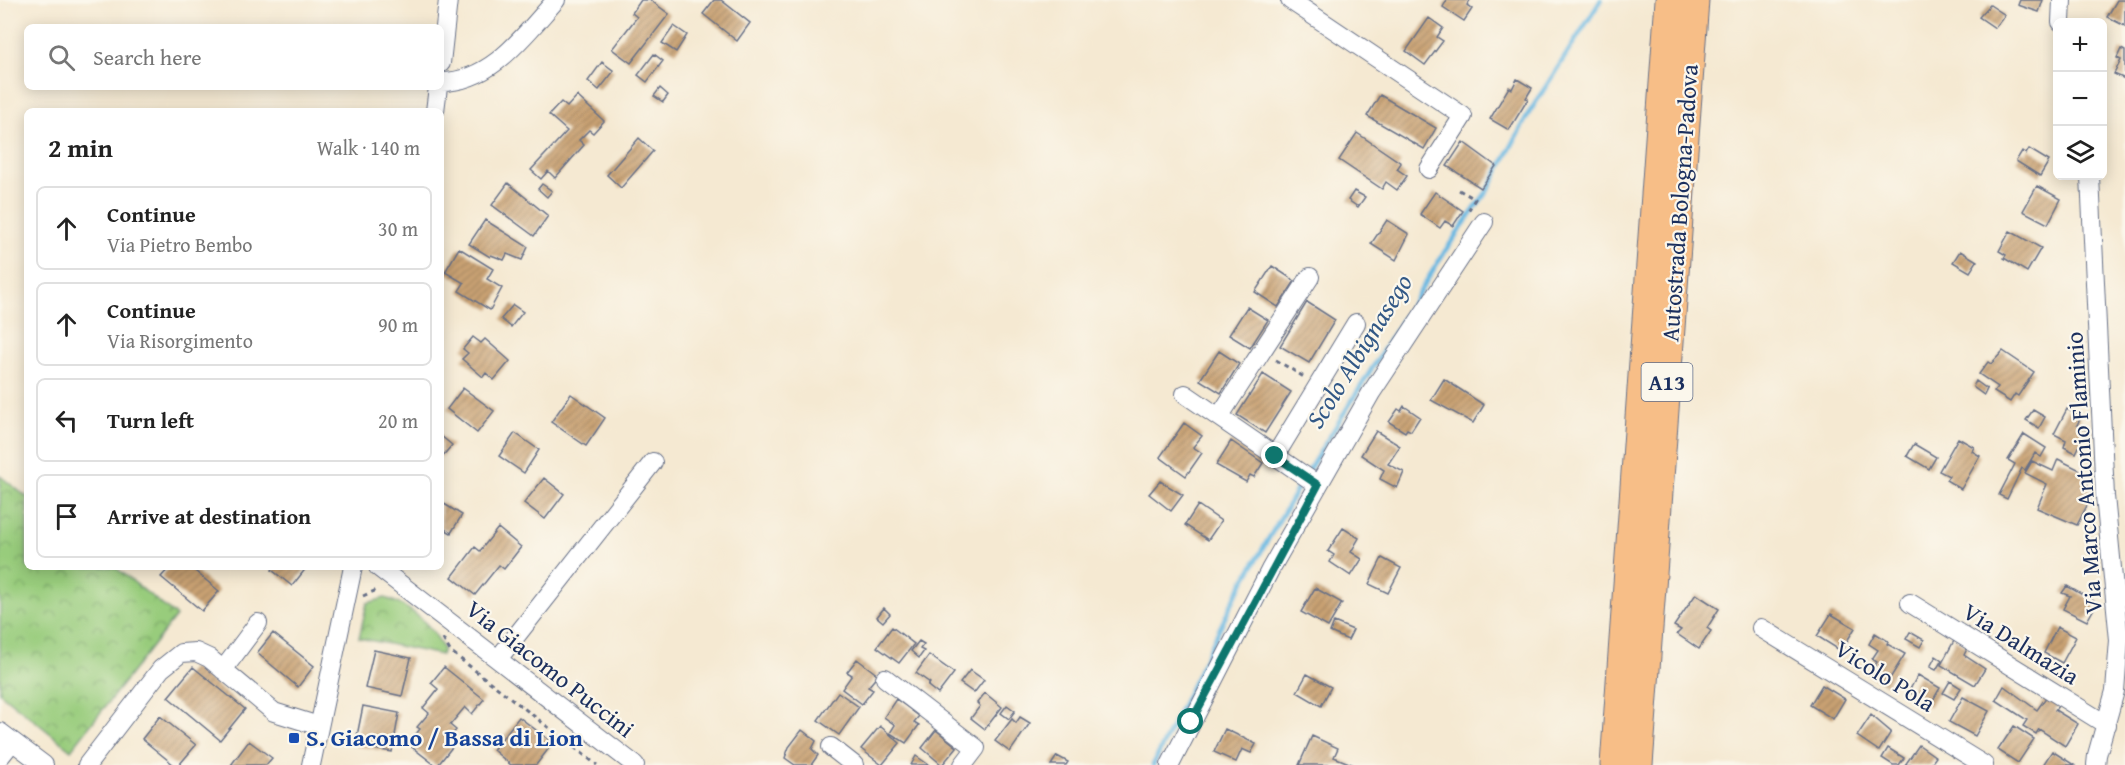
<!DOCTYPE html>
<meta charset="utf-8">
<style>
:root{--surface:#fff;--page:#f2f2f2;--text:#222;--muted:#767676;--line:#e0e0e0}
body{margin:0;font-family:"Gentium Book Plus",serif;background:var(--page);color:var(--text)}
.controls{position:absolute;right:18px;top:18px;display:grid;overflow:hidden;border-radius:9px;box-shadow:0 3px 15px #0003}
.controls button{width:54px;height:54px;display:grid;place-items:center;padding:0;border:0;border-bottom:2px solid var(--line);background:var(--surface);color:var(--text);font:30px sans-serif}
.stop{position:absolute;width:18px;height:18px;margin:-14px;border:4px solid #0f766e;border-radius:50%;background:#fff}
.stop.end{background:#0f766e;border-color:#fff;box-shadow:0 2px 6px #0008}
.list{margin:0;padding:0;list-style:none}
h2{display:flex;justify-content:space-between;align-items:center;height:78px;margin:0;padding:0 24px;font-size:26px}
h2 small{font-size:20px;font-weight:400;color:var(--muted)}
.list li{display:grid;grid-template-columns:39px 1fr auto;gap:18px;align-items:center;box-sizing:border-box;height:84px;margin:0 12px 12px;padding:0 12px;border:2px solid var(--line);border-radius:9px}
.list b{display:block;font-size:22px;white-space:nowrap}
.list p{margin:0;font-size:20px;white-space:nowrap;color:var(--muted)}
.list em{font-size:20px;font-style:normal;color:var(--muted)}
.icon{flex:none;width:33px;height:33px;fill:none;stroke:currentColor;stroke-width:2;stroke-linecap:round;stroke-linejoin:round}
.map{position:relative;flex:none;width:2125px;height:765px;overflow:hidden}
.search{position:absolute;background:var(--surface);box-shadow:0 3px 15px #0003;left:24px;top:24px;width:420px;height:66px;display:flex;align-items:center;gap:15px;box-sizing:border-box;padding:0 21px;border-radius:9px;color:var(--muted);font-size:22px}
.panel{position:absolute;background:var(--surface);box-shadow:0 3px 15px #0003;left:24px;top:108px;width:420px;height:462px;border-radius:9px}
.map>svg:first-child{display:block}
</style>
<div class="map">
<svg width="2125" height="765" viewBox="0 0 2125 765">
<defs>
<pattern id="park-crowns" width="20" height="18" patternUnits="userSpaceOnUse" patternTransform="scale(1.5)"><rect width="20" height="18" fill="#98cc7c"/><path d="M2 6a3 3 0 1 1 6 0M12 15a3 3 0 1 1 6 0" fill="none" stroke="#7ba669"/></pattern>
<pattern id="building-hatch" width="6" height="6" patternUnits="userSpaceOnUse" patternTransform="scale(1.5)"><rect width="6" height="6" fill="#c9a172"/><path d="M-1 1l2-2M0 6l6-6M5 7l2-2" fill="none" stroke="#a28461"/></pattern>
</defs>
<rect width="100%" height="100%" fill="#fbf7ec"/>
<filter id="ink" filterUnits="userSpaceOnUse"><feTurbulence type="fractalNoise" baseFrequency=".0167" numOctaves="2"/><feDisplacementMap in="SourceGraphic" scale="12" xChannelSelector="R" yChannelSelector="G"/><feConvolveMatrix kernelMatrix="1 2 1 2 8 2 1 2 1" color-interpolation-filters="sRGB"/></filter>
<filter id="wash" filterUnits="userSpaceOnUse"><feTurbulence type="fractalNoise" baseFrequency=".008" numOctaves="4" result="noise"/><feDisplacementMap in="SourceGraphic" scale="24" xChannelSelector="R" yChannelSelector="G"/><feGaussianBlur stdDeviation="1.35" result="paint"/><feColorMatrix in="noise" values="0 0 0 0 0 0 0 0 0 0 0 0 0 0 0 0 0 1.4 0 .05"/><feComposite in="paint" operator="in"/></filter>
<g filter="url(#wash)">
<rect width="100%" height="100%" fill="#f5e9d2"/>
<path fill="url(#park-crowns)" stroke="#5a7e6d" stroke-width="1.5" d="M0,476l27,21v70h88l61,49 -105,134 -71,-57z
M385,598c25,8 48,27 58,51l-2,6 -82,-17 8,-35z"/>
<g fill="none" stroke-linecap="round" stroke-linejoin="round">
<path stroke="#67b8e2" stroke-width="4.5" d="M1308,471l137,-220 45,-64 39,-74 72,-113
M1153,765l83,-170 67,-116"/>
</g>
<g id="blocks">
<path fill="url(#building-hatch)" d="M641,0h9l19,14 -38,49 -19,-14 25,-32 -5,-4z
M714,0h7l29,23 -13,18 -34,-27z
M1447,0h23l-3,5 5,4 -8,12 -21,-14z
M2020,0h23l-4,12 -21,-7z
M2117,0h8v26l-18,-9z
M1990,5l15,10 -10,13 -16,-11z
M1429,18l14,10 -6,9 6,4 -18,24 -19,-14z
M674,26l13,9 -11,17 -14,-9z
M2121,49l4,2v28l-11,-5 7,-14 -4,-2z
M654,54l9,7 -16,21 -9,-7z
M602,62l12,9 -15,19 -11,-9z
M1517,79l15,9 -6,10 2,1 -19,31 -19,-11 19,-32 3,2z
M660,88l8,7 -5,7 -9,-6z
M1380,95l56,33 -12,21 -57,-33z
M577,96l27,25 -11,12 -4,-3 -10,10 5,5 -29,33 -7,-7 -7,8 -10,-9 36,-39 -18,-16 12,-13 6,5z
M1357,133l44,30 -4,6 10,7 -10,14 -11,-8 -4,7 -43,-29z
M639,138l14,13 -32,37 -14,-13z
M1463,142l33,24 -15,22 -34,-22z
M2029,149l20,12 -9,15 -24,-15 6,-10 4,3z
M508,183l40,33 -14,20 -42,-31z
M542,184l10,7 -5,6 -9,-8z
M2037,186l24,13 -13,25 -25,-13z
M1354,191l11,6 -7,10 -10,-7z
M1435,192l28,19 -10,15 -8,-5 -5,7 -20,-14z
M485,220l43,27 -6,13 -15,-6 -3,6 -13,-5 -1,2 -21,-13z
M1387,220l22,14 -13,26 -25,-16z
M2010,231l31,17 -14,24 -23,-14 2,-3 -7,-4z
M459,248l34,21 -6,10 15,9 -12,22 -31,-19 5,-8 -19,-11z
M1960,251l17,10 -7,11 -17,-10z
M1272,266l23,15 -17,26 -23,-15z
M1307,302l28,18 -26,43 -29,-17z
M513,305l10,7 -12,15 -10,-8z
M1247,307l21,13 -18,28 -21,-13z
M473,337l8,6 4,-4 25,22 -16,19 -8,-7 -3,4 -21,-18 6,-6 -5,-4z
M1219,351l20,13 -18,29 -21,-13z
M2003,351l31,21 -16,24 -3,-2 -5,8 -16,-10 4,-5 -19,-13 9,-12 3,2z
M1263,374l28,18 -26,41 -28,-18z
M1444,379l40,26 -11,18 -42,-23z
M1976,381l11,8 -3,6 -11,-8z
M463,388l31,23 -17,22 -30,-24z
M571,394l34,24 -19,28 -35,-24z
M1404,406l16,11 -9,14 -4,-2 -2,3 -16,-10 9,-13 3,2z
M2067,409l14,8 -4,8 10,5 -11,23 -12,-6 2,-7 -12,-6z
M2033,410l12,7 -6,11 -13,-8z
M1184,423l18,13 -9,11 9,6 -16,23 -26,-19z
M1376,431l24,15 -12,18 16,8 -7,16 -17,-9 4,-9 -23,-15z
M515,433l24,17 -15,23 -25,-17z
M2024,434l22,14 -5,9 -6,-4 -10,17 -3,-2 -15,31 -8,-4 16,-31 -7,-4z
M441,436l11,9 -11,13z
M1958,438l16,9 -2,4 8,5 -19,33 -15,-9 3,-4 -10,-5z
M1231,441l32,22 -9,14 -4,-2 -4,7 -30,-17z
M1914,444l22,13 -7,12 -22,-13z
M2058,459l34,17 -6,12 8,4 -17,33 -40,-17 10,-24 -22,-11 7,-12 21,10z
M544,478l20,16 -19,25 -21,-16z
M1160,481l23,14 -12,16 -22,-17z
M441,502l21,13 -11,18 -10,-6z
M1198,505l23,16 -13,19 -23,-15z
M498,528l23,19 -17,22 -5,-4 -24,30 -23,-18 23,-30 5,4z
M1343,528l16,10 -8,14 11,7 -11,17 -21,-14 4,-7 -6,-4z
M1382,558l19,10 -13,25 -19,-9z
M170,567h20l29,24 -17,20 -41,-34z
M274,567h33l-15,19 -20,-16z
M2067,586l30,17 -10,18 -24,-12 7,-13 -8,-3z
M1315,588l27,15 -14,24 -27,-15z
M1696,594l23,15 -12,19 4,3 -12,18 -22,-15 4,-4 -7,-4z
M884,608l6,6 -7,8 -6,-5z
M1831,614l24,14 -14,23 -24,-15z
M1334,622l19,8 -5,10 -18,-8z
M892,627l22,17 -15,19 -22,-16z
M2057,627l19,10 -14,26 -18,-10z
M1910,632l14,8 -4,7 -14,-8z
M273,633l41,33 -16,21 -41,-34z
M1875,633l13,8 -1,3 18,10 -19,31 -17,-10 8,-13 -5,-3 6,-9 -9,-6z
M1955,639l13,8 -4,8 21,14 -10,16 -34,-20z
M919,641l5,3 -4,5 4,2 -5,7 -8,-7z
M374,650l37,8 -9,38 -37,-8z
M929,655l25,18 -16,21 -10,-8 2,-3 -14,-10z
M1936,656l6,4 -6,10 -6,-3z
M857,659l21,16 -10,12 5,3 -11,14 -20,-15 10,-14 -5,-3z
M193,667l52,42 -25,31 -52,-43z
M444,667l40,32 -12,15 -7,-7 -15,18 6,5 -10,12 6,5 -14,18h-3l-27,-21 12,-15 -3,-2 12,-14 -6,-5 15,-19 -7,-6z
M970,670l14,10 -10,13 -14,-10z
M1307,674l24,13 -10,19 -24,-14z
M1918,675l22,13 -11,19 -20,-16z
M1950,681l11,7 -7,11 -11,-6z
M1822,685l23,14 -12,20 -23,-14z
M2004,686l33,24 10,-14 13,7 -5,7 23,14 -13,22 -26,-17 -3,5 -13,-8 4,-6 -31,-20z
M838,692l21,15 -20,28 -21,-15z
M985,693l17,14 -17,22 -14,-11 9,-12 -3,-3z
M1963,697l26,14 -14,25 -26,-14z
M896,699l23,17 -5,6 5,3 -13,18 -16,-10 5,-8 -11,-8z
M1007,705l8,6 -6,8 -8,-6z
M363,706l36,7 -7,39 -37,-6z
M1871,715l20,17 -12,19 -22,-15z
M160,716l36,29 -17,20h-5l-32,-26z
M519,717l34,26 -17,22h-25l-18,-15z
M1020,717l10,6 -20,29 -15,-11 17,-22 4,4z
M880,726l20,17 -18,22 -21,-16z
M2014,726l20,13 -16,24 -20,-13z
M1225,729l31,15 -5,9 -9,-4 -6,13 -22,-10z
M802,730l14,11 -4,8 6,6 -7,10h-16l-10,-7 4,-11z
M936,730l21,17 -15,18 -20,-17z
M1312,736l26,12 -4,9 20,8h-55z
M249,741l23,17 -6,7h-35z
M1919,745l17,12 -6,8h-25z
M1888,748l16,10 -5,7h-6l-11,-7z
M2052,751l22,14h-31z
M916,756l13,9h-18z
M1057,756l11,6 -2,3h-15z"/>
</g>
</g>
<g filter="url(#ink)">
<use href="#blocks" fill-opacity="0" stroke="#677087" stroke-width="1.5"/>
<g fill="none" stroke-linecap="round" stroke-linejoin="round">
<defs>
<path id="minor" d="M1290,0l173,116 -34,53
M2061,22l1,-22
M441,63l7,-63
M441,82c51,0 84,-48 115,-82
M435,111l3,-24
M2090,176l15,320 14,144 -4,51 -18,64 -1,10
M1185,394l133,91
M1219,417l91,-140
M1275,456l81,-133
M378,567l257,198
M1910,603l197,122
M1761,628l223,137
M498,659l155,-197
M223,670l35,-47
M885,678l91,70 -13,17
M0,732l44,33
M831,747l23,18
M0,757l12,-15
M87,765l74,-96 20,-16 15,-1 13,6 65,54 45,14
M311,765l42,-198
M1170,765l100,-195 101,-177 113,-171"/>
<path id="highway" d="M1614,765l55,-765
M1639,765l56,-765"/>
</defs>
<use href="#minor" stroke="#677087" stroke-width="20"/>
<use href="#highway" stroke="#677087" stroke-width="29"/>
<path stroke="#677087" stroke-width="3" stroke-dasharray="4.5 4.5" stroke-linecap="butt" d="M1459,190l16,9 -7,12 2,1
M1276,360l28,17
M363,596l16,-7
M443,639l7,12 147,114"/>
<use href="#minor" stroke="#fff" stroke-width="18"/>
<use href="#highway" stroke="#f7be87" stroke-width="27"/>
</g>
</g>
<g fill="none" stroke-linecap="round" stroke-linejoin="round" filter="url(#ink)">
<path stroke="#0f766e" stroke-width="8" d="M1191,722l127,-237 -43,-29"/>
</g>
<rect fill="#1a4fb4" stroke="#fbf7ec" stroke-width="2" x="288" y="732" width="12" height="12" rx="3"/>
<g text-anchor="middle" stroke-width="4.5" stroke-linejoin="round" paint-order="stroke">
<rect fill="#fbf7ec" stroke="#5e6b89" stroke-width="1.5" x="1641.5" y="363" width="51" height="38" rx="4.5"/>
<g font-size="22" font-weight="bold" fill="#1b2f5e">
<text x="1667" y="390">A13</text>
</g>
<g font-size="24" fill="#1b2f5e" stroke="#fbf7ec">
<text transform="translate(1680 203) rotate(-86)" y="8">Autostrada Bologna-Padova</text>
<text transform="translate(2084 473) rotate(-94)" y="8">Via Marco Antonio Flaminio</text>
<text transform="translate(2021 644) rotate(32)" y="8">Via Dalmazia</text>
<text transform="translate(550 669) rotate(38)" y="8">Via Giacomo Puccini</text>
<text transform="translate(1885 676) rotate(32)" y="8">Vicolo Pola</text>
</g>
<g font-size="24" font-weight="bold" fill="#164399" stroke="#fbf7ec" text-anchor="start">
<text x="306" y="746">S. Giacomo / Bassa di Lion</text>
</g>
<g font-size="26" font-style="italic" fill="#325886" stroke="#fbf7ec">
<text transform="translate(1359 351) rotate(-58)" y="9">Scolo Albignasego</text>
</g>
</g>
</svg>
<div class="controls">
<button>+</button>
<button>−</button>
<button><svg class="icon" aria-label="layers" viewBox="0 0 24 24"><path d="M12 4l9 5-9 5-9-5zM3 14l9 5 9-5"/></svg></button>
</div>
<div class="stop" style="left:1191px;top:722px"></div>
<div class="stop end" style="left:1275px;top:456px"></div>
<div class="search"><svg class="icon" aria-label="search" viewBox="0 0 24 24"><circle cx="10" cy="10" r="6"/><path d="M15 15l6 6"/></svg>Search here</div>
<section class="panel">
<h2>2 min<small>Walk · 140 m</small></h2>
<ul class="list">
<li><svg class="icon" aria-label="ahead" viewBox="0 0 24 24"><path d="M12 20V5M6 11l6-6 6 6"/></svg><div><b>Continue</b><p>Via Pietro Bembo</p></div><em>30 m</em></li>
<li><svg class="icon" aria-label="ahead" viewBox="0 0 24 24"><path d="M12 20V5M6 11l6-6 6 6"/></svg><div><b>Continue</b><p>Via Risorgimento</p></div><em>90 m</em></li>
<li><svg class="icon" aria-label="left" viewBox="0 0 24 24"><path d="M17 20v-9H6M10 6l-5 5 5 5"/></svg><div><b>Turn left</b></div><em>20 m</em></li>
<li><svg class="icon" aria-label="arrive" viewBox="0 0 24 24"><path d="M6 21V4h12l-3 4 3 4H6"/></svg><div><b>Arrive at destination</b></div></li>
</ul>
</section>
</div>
